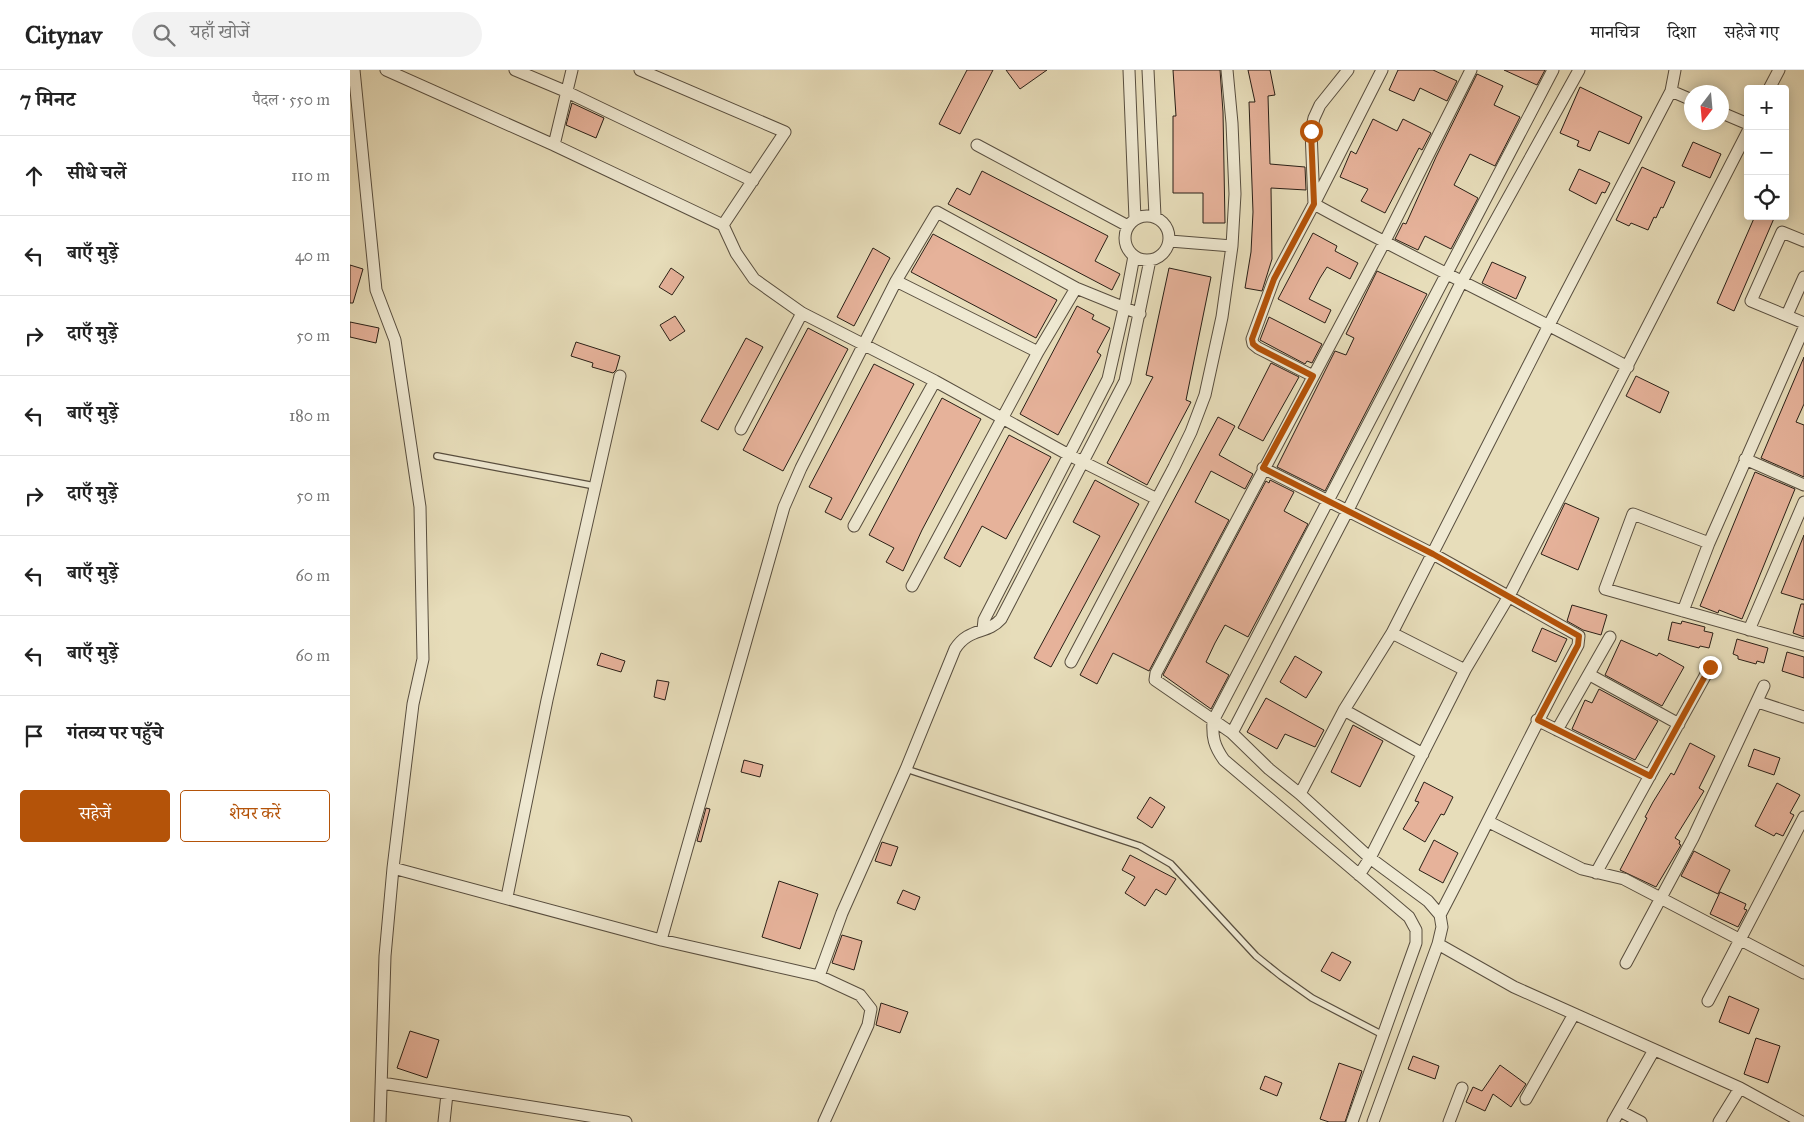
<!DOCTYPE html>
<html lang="hi">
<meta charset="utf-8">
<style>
:root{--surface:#fff;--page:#f2f2f2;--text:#222;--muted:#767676;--line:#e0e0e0;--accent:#b45309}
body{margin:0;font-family:"IM FELL Great Primer","Noto Serif Devanagari",serif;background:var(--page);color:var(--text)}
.controls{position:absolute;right:15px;top:15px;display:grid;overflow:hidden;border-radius:5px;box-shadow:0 2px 12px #0003}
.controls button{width:45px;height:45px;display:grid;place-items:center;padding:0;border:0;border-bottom:1px solid var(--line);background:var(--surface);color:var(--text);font:25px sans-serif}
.compass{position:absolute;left:1334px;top:15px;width:45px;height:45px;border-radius:50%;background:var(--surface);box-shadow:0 2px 12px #0003;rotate:196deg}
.stop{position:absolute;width:15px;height:15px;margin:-11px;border:4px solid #b45309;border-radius:50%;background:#fff}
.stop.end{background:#b45309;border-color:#fff;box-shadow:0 1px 5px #0008}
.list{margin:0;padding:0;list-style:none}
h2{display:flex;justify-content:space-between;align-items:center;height:65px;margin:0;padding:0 20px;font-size:21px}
h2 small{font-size:16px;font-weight:400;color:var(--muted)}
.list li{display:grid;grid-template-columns:32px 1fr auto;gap:15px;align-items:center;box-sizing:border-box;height:80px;padding:0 20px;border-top:1px solid var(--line)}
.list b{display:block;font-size:19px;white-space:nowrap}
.list em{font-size:16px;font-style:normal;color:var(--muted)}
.actions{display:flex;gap:10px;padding:15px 20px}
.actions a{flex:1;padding:11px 0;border:1px solid var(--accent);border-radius:5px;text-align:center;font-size:18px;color:var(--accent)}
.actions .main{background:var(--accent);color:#fff}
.icon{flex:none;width:28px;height:28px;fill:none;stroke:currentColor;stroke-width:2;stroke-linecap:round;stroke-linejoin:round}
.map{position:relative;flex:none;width:1454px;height:1052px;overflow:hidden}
header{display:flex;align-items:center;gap:30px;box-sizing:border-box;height:70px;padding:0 25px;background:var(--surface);border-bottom:1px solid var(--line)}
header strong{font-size:24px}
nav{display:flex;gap:28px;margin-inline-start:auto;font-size:18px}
.search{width:350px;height:45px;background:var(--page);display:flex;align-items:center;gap:12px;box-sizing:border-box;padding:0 18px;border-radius:28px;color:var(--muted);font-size:19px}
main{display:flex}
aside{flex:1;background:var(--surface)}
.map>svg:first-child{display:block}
</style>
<header>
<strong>Citynav</strong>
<div class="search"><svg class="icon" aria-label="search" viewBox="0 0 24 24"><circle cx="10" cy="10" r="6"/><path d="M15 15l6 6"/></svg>यहाँ खोजें</div>
<nav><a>मानचित्र</a><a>दिशा</a><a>सहेजे गए</a></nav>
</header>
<main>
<aside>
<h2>7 मिनट<small>पैदल · 550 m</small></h2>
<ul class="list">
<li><svg class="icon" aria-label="ahead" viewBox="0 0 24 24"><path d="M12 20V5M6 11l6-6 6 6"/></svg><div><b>सीधे चलें</b></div><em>110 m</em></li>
<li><svg class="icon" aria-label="left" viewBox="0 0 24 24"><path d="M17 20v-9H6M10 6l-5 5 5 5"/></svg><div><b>बाएँ मुड़ें</b></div><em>40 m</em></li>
<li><svg class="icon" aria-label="right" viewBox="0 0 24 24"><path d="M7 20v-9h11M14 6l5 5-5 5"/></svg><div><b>दाएँ मुड़ें</b></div><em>50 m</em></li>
<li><svg class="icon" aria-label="left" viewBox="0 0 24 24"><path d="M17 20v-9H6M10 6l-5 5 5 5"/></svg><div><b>बाएँ मुड़ें</b></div><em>180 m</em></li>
<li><svg class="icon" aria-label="right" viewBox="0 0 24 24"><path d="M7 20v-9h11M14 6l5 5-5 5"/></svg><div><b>दाएँ मुड़ें</b></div><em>50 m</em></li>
<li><svg class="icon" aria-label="left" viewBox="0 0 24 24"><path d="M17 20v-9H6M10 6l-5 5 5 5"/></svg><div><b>बाएँ मुड़ें</b></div><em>60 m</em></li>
<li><svg class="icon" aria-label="left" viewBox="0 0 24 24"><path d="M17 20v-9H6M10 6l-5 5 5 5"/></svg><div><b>बाएँ मुड़ें</b></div><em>60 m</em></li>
<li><svg class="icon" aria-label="arrive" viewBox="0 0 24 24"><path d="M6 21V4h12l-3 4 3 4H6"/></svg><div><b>गंतव्य पर पहुँचे</b></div></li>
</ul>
<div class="actions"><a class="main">सहेजें</a><a>शेयर करें</a></div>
</aside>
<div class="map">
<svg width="1454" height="1052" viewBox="0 0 1454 1052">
<rect width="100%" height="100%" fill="#e7ddba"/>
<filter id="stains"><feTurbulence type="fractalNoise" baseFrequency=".004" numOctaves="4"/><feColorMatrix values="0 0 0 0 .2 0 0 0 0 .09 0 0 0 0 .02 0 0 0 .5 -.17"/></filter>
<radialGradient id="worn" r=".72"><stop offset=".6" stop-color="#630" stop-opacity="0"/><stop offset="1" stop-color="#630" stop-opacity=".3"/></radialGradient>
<path fill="#e6b29a" stroke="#291f16" d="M617,0h26l-33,64 -21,-10z
M656,0h41l-27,19z
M823,0h47l3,42 2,111h-22v-30h-30v-77h3z
M898,0h22l5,25 -7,1 2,68 35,3 1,23 -35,-2 1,71 -10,32 -17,-3 6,-36 2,-40 -4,-110h6z
M1048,0h35l24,11 -10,20 -27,-13 -6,13 -25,-11z
M1154,0h41l-8,15z
M1127,4l26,12 -9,19 26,12 -25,49 -25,-12 -16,31 24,13 -27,51 -26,-13 -7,14 -23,-11 8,-16 3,1 30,-67z
M1230,17l62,30 -13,27 -30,-13 -9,20 -13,-5 2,-5 -19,-8z
M222,33l32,15 -8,20 -30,-13z
M1023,49l24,12 6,-12 28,14 -9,17 -3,-2 -34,65 -24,-12 7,-12 -28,-12 11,-26 5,3z
M1343,72l28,12 -11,24 -28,-12z
M1292,97l33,15 -12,26 -2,-1 -5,11 -2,-1 -6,13 -17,-7 -2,3 -13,-6z
M1229,99l31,14 -5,10 -3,-1 -6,12 -27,-14z
M632,101l126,65 -13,25 25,13 -8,16 -164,-86 9,-16 13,7z
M1405,146h20l-41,95 -17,-8z
M963,163l24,13 -2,5 23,12 -8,16 -23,-12 -7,11 -11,21 22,11 -6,13 -47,-24z
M583,164l124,66 -21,38 -125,-66z
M523,178l17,10 -36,68 -17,-9z
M1142,192l34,15 -10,22 -34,-16z
M0,195l13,4 -10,34h-3z
M321,198l13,9 -12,18 -13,-8z
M819,198l42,9 -25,123 5,2 -44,83 -40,-22 46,-86 -7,-2z
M1027,201l50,23 -102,197 -48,-24 58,-116 11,4 8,-17 -8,-4z
M727,236l17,9 -2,4 18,9 -13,24 4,3 -43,80 -38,-21z
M325,246l10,15 -15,10 -10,-16z
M919,247l53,27 -10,19 -5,-2 -2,3 -45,-24z
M0,252l29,6 -3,15 -26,-6z
M458,258l40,21 -65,122 -40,-21z
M396,268l17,9 -45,83 -17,-9z
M226,272l44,14 -4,14 -3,3 -21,-6 1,-4 -22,-7z
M1454,287v47l-8,18 8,3v52l-43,-19z
M921,293l28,14 -36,64 -25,-13z
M524,294l40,20 -73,136 -16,-8 7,-14 -23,-11z
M1286,306l33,16 -9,21 -34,-17z
M592,328l39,21 -59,111 -19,41 -17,-9 8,-14 -25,-13z
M868,347l17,9 -16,29 34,19 -8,15 -34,-18 -16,31 34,18 -80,151 -36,-18 -16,31 -17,-9z
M659,365l42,22 -45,82 -24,-13 -22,41 -16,-9z
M1405,402l40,17 -53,130 -23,-9 -1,3 -18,-7z
M745,410l44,24 -88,163 -17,-9 66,-122 -27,-14z
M920,410l24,12 -10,19 24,13 -60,113 -23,-12 -10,18 -9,19 23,13 -18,34 -48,-34 103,-194 3,2z
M1215,433l34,15 -21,52 -37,-16z
M1454,465v65l-23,-7z
M1451,534h3v33l-11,-4z
M1222,535l35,10 -6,20 -18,-5 -16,-9z
M1332,551l23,6 -1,4 9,2 -4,15 -9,-2 -1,2 -31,-8 4,-18 9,2z
M1192,558l25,11 -11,23 -24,-11z
M1387,569l31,9 -4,15 -7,-2 -1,3 -18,-5v-3l-5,-2z
M1271,570l36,16 2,-3 25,14 -22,39 -57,-31z
M1437,582l17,5v21l-22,-7z
M251,583l24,8 -4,11 -24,-7z
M945,586l27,16 -16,26 -26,-16z
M307,610l12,2 -4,18 -11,-3z
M1249,619l59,32 -23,39 -63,-31 13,-29 7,3z
M916,628l58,32 -9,17 -30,-13 -8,15 -30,-17z
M1003,655l30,16 -23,46 -29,-15z
M1340,673l25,13 -16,32 5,3 -29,47 5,3 -1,3 2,1 -25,42 -36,-17 27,-52 -2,-1 8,-15 18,-29 3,2z
M1404,679l26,9 -6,17 -26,-9z
M394,690l19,5 -3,12 -19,-5z
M1074,712l29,15 -9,18 -3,-1 -16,28 -22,-13 16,-27 -4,-1z
M1427,713l23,12 -10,18 4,2 -11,21 -7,-3 -2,3 -19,-10z
M800,727l15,10 -13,21 -15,-10z
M356,738l4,1 -9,33 -4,-1z
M1084,770l24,13 -15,30 -24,-13z
M532,772l16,5 -7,19 -16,-5z
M1344,781l36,19 -12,24 -37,-18z
M780,785l46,24 -10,16 -10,-6 -11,17 -20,-13 10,-16 -13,-7z
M429,811l39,13 -18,55 -38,-12z
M553,820l17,7 -5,13 -18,-7z
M1370,822l26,12 -2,5 3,1 -9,17 -28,-13z
M492,865l20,6 -8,29 -22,-7z
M982,882l19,10 -11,19 -19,-10z
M1379,926l30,13 -10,25 -30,-12z
M531,933l27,9 -8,21 -24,-8z
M60,961l29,9 -12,38 -30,-10z
M1406,968l24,8 -12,37 -24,-9z
M1063,986l26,10 -4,13 -27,-10z
M989,993l23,8 -17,51h-16l-9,-3z
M1150,995l26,19 -15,23 -18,-13 -8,17 -19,-9 7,-15 9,4z
M915,1006l17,7 -5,13 -17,-7z"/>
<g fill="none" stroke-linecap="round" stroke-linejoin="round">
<defs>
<path id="lane" d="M87,386l158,30
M556,699l234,77 31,18 85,92 25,20 31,22 71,37"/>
<path id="street" d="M4,0l22,220 19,50 25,167 3,152 -10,45 -20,164 -8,88 -5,166
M36,0l168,75 169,80 13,28 18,26 48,34 133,68 134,74 88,44
M165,0l50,21 188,90
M290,0l145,62 -62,93
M779,0l6,149
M798,0l7,146
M1032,0l-68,134c103,57 210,107 314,163
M1419,19l10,-19
M1321,21l21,9
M1372,43l26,11
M204,75l18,-75
M627,75l151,81
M775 168a22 22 0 1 1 44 0a22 22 0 1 1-44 0Z
M820,171l62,5
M1454,171l-22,-9 -31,69 53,22
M546,211l142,71
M1437,245l17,-38
M963,306l-55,-28 -5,-4 -1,-5 22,-60 40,-75 -3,-73 3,-13 6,-13 28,-35
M391,359l61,-116
M1395,389l59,26
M913,398l170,86 146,82 -1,9c-48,89 -91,180 -138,270
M504,456l81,-145
M1359,473l95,-215
M562,516l126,-234 38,-64
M1333,541l26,-68 -76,-29 -28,75 199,56
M633,559l1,-9 124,-241 16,-70 10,-53
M1399,560l55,-128
M1042,563l73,37
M721,592l103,-195 17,-35 14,-37 17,-78 10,-71 3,-52 -3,-71 -5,-53
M1240,605l89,49
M1408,632l46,15
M994,640l79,44
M1187,650l113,56
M1207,660l53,-93
M882,663l116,-223 114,-229 117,-211
M950,724l44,-84 48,-77 157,-308 122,-234 4,-21
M1139,752l93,47 42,10 180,94
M43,798l268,72 158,36 41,19 11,14 -3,16 -44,97
M1246,803l114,-206
M1009,805l11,-17 95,-188 44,-74 239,-465
M157,827l40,-197 73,-324
M311,870l123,-433 17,-39 95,-187 41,-69 139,76 64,26
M1088,874l76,43 226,101 62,34
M1276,893l67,-125 71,-152
M469,906l23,-63 64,-144 49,-120c14,-22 32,-14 46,-30l124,-238 25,-121
M1358,931l96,-184
M32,1013l244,39
M1176,1029l48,-85
M1270,1041l21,11
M94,1052l3,-28
M1002,1052l64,-179v-13l-7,-13 -185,-157c-10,-14 -12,-23 -11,-39l340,-651
M1023,1052l65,-178 4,-17 -2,-12 -12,-14 -58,-43 -70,-64 -31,-25 -37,-36 -77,-53 1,-7 228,-430 87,-173
M1099,1052l13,-34
M1263,1052l41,-72
M1369,1052l21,-34"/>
</defs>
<use href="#lane" stroke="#584e3f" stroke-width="8"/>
<use href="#street" stroke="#584e3f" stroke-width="13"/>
<use href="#lane" stroke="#efe9d2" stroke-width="5.5"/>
<use href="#street" stroke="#efe9d2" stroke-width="11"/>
</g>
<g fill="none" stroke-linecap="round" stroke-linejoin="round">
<path stroke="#b45309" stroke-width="6" d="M961,61l3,73 -40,75 -22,60 1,5 5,4 55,28 -50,92 170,86 146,82 -1,9 -40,75 112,56 60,-109"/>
</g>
<rect width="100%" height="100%" filter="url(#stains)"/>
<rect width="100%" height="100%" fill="url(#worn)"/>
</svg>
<div class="controls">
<button>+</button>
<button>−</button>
<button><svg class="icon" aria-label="locate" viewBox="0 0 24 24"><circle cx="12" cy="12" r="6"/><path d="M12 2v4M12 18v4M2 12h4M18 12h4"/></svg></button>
</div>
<svg class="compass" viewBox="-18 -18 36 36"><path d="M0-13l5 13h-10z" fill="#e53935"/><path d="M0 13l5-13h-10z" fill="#767676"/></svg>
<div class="stop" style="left:961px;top:61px"></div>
<div class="stop end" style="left:1360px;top:597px"></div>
</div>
</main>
